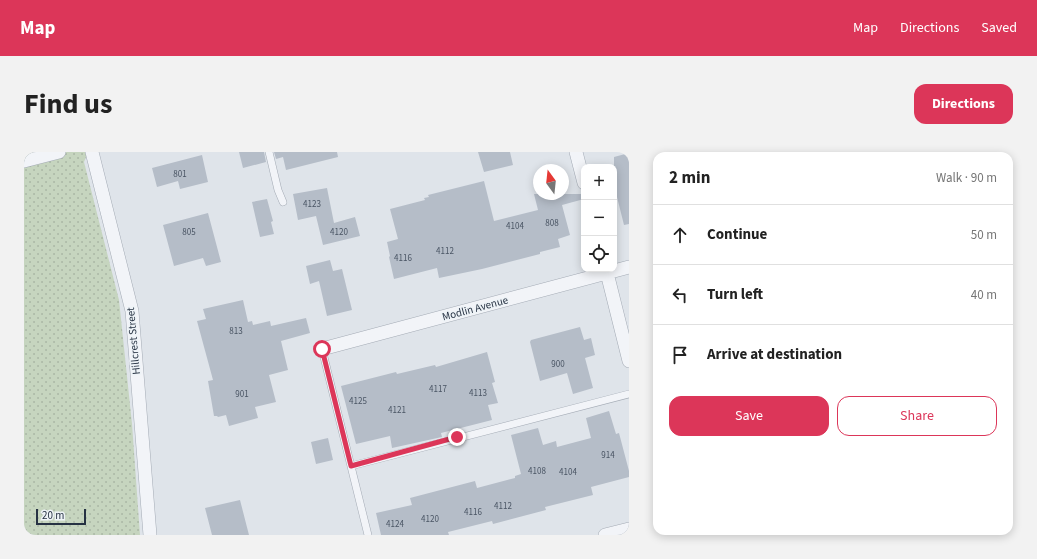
<!DOCTYPE html>
<meta charset="utf-8">
<style>
:root{--surface:#fff;--page:#f2f2f2;--text:#222;--muted:#767676;--line:#e0e0e0;--accent:#dc3659}
body{margin:0;font-family:"Source Sans 3",sans-serif;background:var(--page);color:var(--text)}
.controls{position:absolute;right:12px;top:12px;display:grid;overflow:hidden;border-radius:8px;box-shadow:0 2px 10px #0003}
.controls button{width:36px;height:36px;display:grid;place-items:center;padding:0;border:0;border-bottom:1px solid var(--line);background:var(--surface);color:var(--text);font:20px sans-serif}
.compass{position:absolute;left:509px;top:12px;width:36px;height:36px;border-radius:50%;background:var(--surface);box-shadow:0 2px 10px #0003;rotate:345deg}
.scale{position:absolute;left:12px;bottom:10px;width:50px;box-sizing:border-box;padding-left:4px;border:2px solid #263243;border-top:0;font-size:11px;line-height:14px;white-space:nowrap;color:#263243;-webkit-text-stroke:3px #eef3f7;paint-order:stroke}
.stop{position:absolute;width:12px;height:12px;margin:-9px;border:3px solid #dc3659;border-radius:50%;background:#fff}
.stop.end{background:#dc3659;border-color:#fff;box-shadow:0 1px 4px #0008}
.list{margin:0;padding:0;list-style:none}
h2{display:flex;justify-content:space-between;align-items:center;height:52px;margin:0;padding:0 16px;font-size:17px}
h2 small{font-size:13px;font-weight:400;color:var(--muted)}
.list li{display:grid;grid-template-columns:26px 1fr auto;gap:12px;align-items:center;box-sizing:border-box;height:60px;padding:0 16px;border-top:1px solid var(--line)}
.list b{display:block;font-size:15px;white-space:nowrap}
.list em{font-size:13px;font-style:normal;color:var(--muted)}
.actions{display:flex;gap:8px;padding:12px 16px}
.actions a{flex:1;padding:9px 0;border:1px solid var(--accent);border-radius:12px;text-align:center;font-size:14px;color:var(--accent)}
.actions .main{background:var(--accent);color:#fff}
.icon{flex:none;width:22px;height:22px;fill:none;stroke:currentColor;stroke-width:2;stroke-linecap:round;stroke-linejoin:round}
.map{position:relative;flex:none;width:605px;height:383px;overflow:hidden;border-radius:12px}
header{display:flex;align-items:center;gap:24px;box-sizing:border-box;height:56px;padding:0 20px;background:var(--accent);color:#fff}
header strong{font-size:19px}
nav{display:flex;gap:22px;margin-inline-start:auto;font-size:14px}
.intro{display:flex;align-items:center;justify-content:space-between;box-sizing:border-box;height:96px;padding:0 24px}
h1{margin:0;font-size:28px}
.button{padding:10px 18px;border-radius:12px;background:var(--accent);color:#fff;font-size:14px;font-weight:700}
main{display:flex;gap:24px;padding:0 24px}
aside{flex:1;background:var(--surface);border-radius:12px;box-shadow:0 2px 10px #0003}
.map>svg:first-child{display:block}
</style>
<header>
<strong>Map</strong>
<nav><a>Map</a><a>Directions</a><a>Saved</a></nav>
</header>
<div class="intro"><h1>Find us</h1><a class="button">Directions</a></div>
<main>
<div class="map">
<svg width="605" height="383" viewBox="0 0 605 383">
<defs>
<pattern id="green-dots" width="8" height="8" patternUnits="userSpaceOnUse"><rect width="8" height="8" fill="#c6d5bf"/><path d="M2 2h.1M6 6h.1" fill="none" stroke="#aab7a5" stroke-width="1.8" stroke-linecap="round"/></pattern>
</defs>
<rect width="100%" height="100%" fill="#dfe4ea"/>
<path fill="url(#green-dots)" d="M0,0h64l-4,10 35,138 13,124 8,111h-116z"/>
<path fill="#b5bdc8" d="M215,0h25l2,10 -23,6z
M250,0h63l1,5 -52,13 -3,-13 -7,2z
M454,0h32l3,13 -29,7z
M605,1v71l-5,1 -10,-40v-28z
M178,3l6,27 -28,7 -2,-8 -21,6 -5,-19z
M460,29l10,40 44,-11 -4,-16h50v5l-22,6 8,30 -12,4 2,8 -20,5v2l-58,15 -43,9 -2,-10 -43,11 -5,-22 1,-1 -3,-14 11,-3 -8,-30 35,-9 -1,-2 5,-1 -1,-2z
M303,36l7,35 21,-6 5,19 -37,9 -7,-29 -18,4 -5,-26z
M243,47l6,22 -2,1 3,12 -14,3 -8,-35z
M184,61l13,49 -15,4 -3,-8 -29,8 -11,-41z
M306,108l3,11 9,-2 10,41 -25,6 -8,-35 -9,3 -4,-18z
M219,148l5,22 4,-1 1,4 17,-4 1,5 35,-8 4,15 -29,8 7,29 -19,5 7,27 -21,5 3,11 -29,8 -3,-11 -8,2 -1,-1h-3l-6,-35 5,-1 -16,-59 9,-2 -3,-10z
M556,175l4,13 7,-2 4,17 -10,3 8,30 -20,6 -6,-21 -27,8 -10,-39 1,-2z
M463,200l8,30 -3,1 6,20 -10,2 4,15 -51,13 1,4 -50,11 -2,-12 -34,8 -15,-58 55,-14 1,2 38,-9 1,2z
M585,259l7,23 3,-1 10,38v6l-38,10 2,8 -48,12 1,3 -53,14 -1,-3 -44,11 1,3h-68l-5,-22 36,-8 -2,-7 65,-17 2,7 38,-10v-2l6,-2 -10,-39 27,-7 5,17 13,-4 1,6 34,-9 -5,-20z
M304,286l5,22 -17,4 -5,-22z
M216,348l9,35h-37l-7,-27z"/>
<g fill="none" stroke-linecap="round" stroke-linejoin="round">
<defs>
<path id="lane" d="M245,0l9,38 5,12
M298,197l46,186
M327,314l278,-72"/>
<path id="street" d="M68,0l40,159 18,224
M552,0l8,31
M0,9l35,-9
M582,117l23,92
M298,197l307,-82
M581,383l24,-6"/>
</defs>
<use href="#lane" stroke="#a4abb5" stroke-width="8"/>
<use href="#street" stroke="#a4abb5" stroke-width="14"/>
<use href="#lane" stroke="#f2f4f8" stroke-width="7"/>
<use href="#street" stroke="#f2f4f8" stroke-width="13"/>
</g>
<g fill="none" stroke-linecap="round" stroke-linejoin="round">
<path stroke="#dc3659" stroke-width="5" d="M298,197l29,117 106,-29"/>
</g>
<g text-anchor="middle" stroke-width="3" stroke-linejoin="round" paint-order="stroke">
<g font-size="9" fill="#4a5564">
<text x="156" y="25">801</text>
<text x="288" y="55">4123</text>
<text x="528" y="74">808</text>
<text x="491" y="77">4104</text>
<text x="165" y="83">805</text>
<text x="315" y="83">4120</text>
<text x="421" y="102">4112</text>
<text x="379" y="109">4116</text>
<text x="212" y="182">813</text>
<text x="534" y="215">900</text>
<text x="414" y="240">4117</text>
<text x="454" y="244">4113</text>
<text x="218" y="245">901</text>
<text x="334" y="252">4125</text>
<text x="373" y="261">4121</text>
<text x="584" y="306">914</text>
<text x="513" y="322">4108</text>
<text x="544" y="323">4104</text>
<text x="479" y="357">4112</text>
<text x="449" y="363">4116</text>
<text x="406" y="370">4120</text>
<text x="371" y="375">4124</text>
</g>
<g font-size="11" fill="#263243" stroke="#eef3f7">
<text transform="translate(451 156) rotate(-15)" y="4">Modlin Avenue</text>
<text transform="translate(109 189) rotate(-95)" y="4">Hillcrest Street</text>
</g>
</g>
</svg>
<div class="controls">
<button>+</button>
<button>−</button>
<button><svg class="icon" aria-label="locate" viewBox="0 0 24 24"><circle cx="12" cy="12" r="6"/><path d="M12 2v4M12 18v4M2 12h4M18 12h4"/></svg></button>
</div>
<svg class="compass" viewBox="-18 -18 36 36"><path d="M0-13l5 13h-10z" fill="#e53935"/><path d="M0 13l5-13h-10z" fill="#767676"/></svg>
<div class="scale">20 m</div>
<div class="stop" style="left:298px;top:197px"></div>
<div class="stop end" style="left:433px;top:285px"></div>
</div>
<aside>
<h2>2 min<small>Walk · 90 m</small></h2>
<ul class="list">
<li><svg class="icon" aria-label="ahead" viewBox="0 0 24 24"><path d="M12 20V5M6 11l6-6 6 6"/></svg><div><b>Continue</b></div><em>50 m</em></li>
<li><svg class="icon" aria-label="left" viewBox="0 0 24 24"><path d="M17 20v-9H6M10 6l-5 5 5 5"/></svg><div><b>Turn left</b></div><em>40 m</em></li>
<li><svg class="icon" aria-label="arrive" viewBox="0 0 24 24"><path d="M6 21V4h12l-3 4 3 4H6"/></svg><div><b>Arrive at destination</b></div></li>
</ul>
<div class="actions"><a class="main">Save</a><a>Share</a></div>
</aside>
</main>
